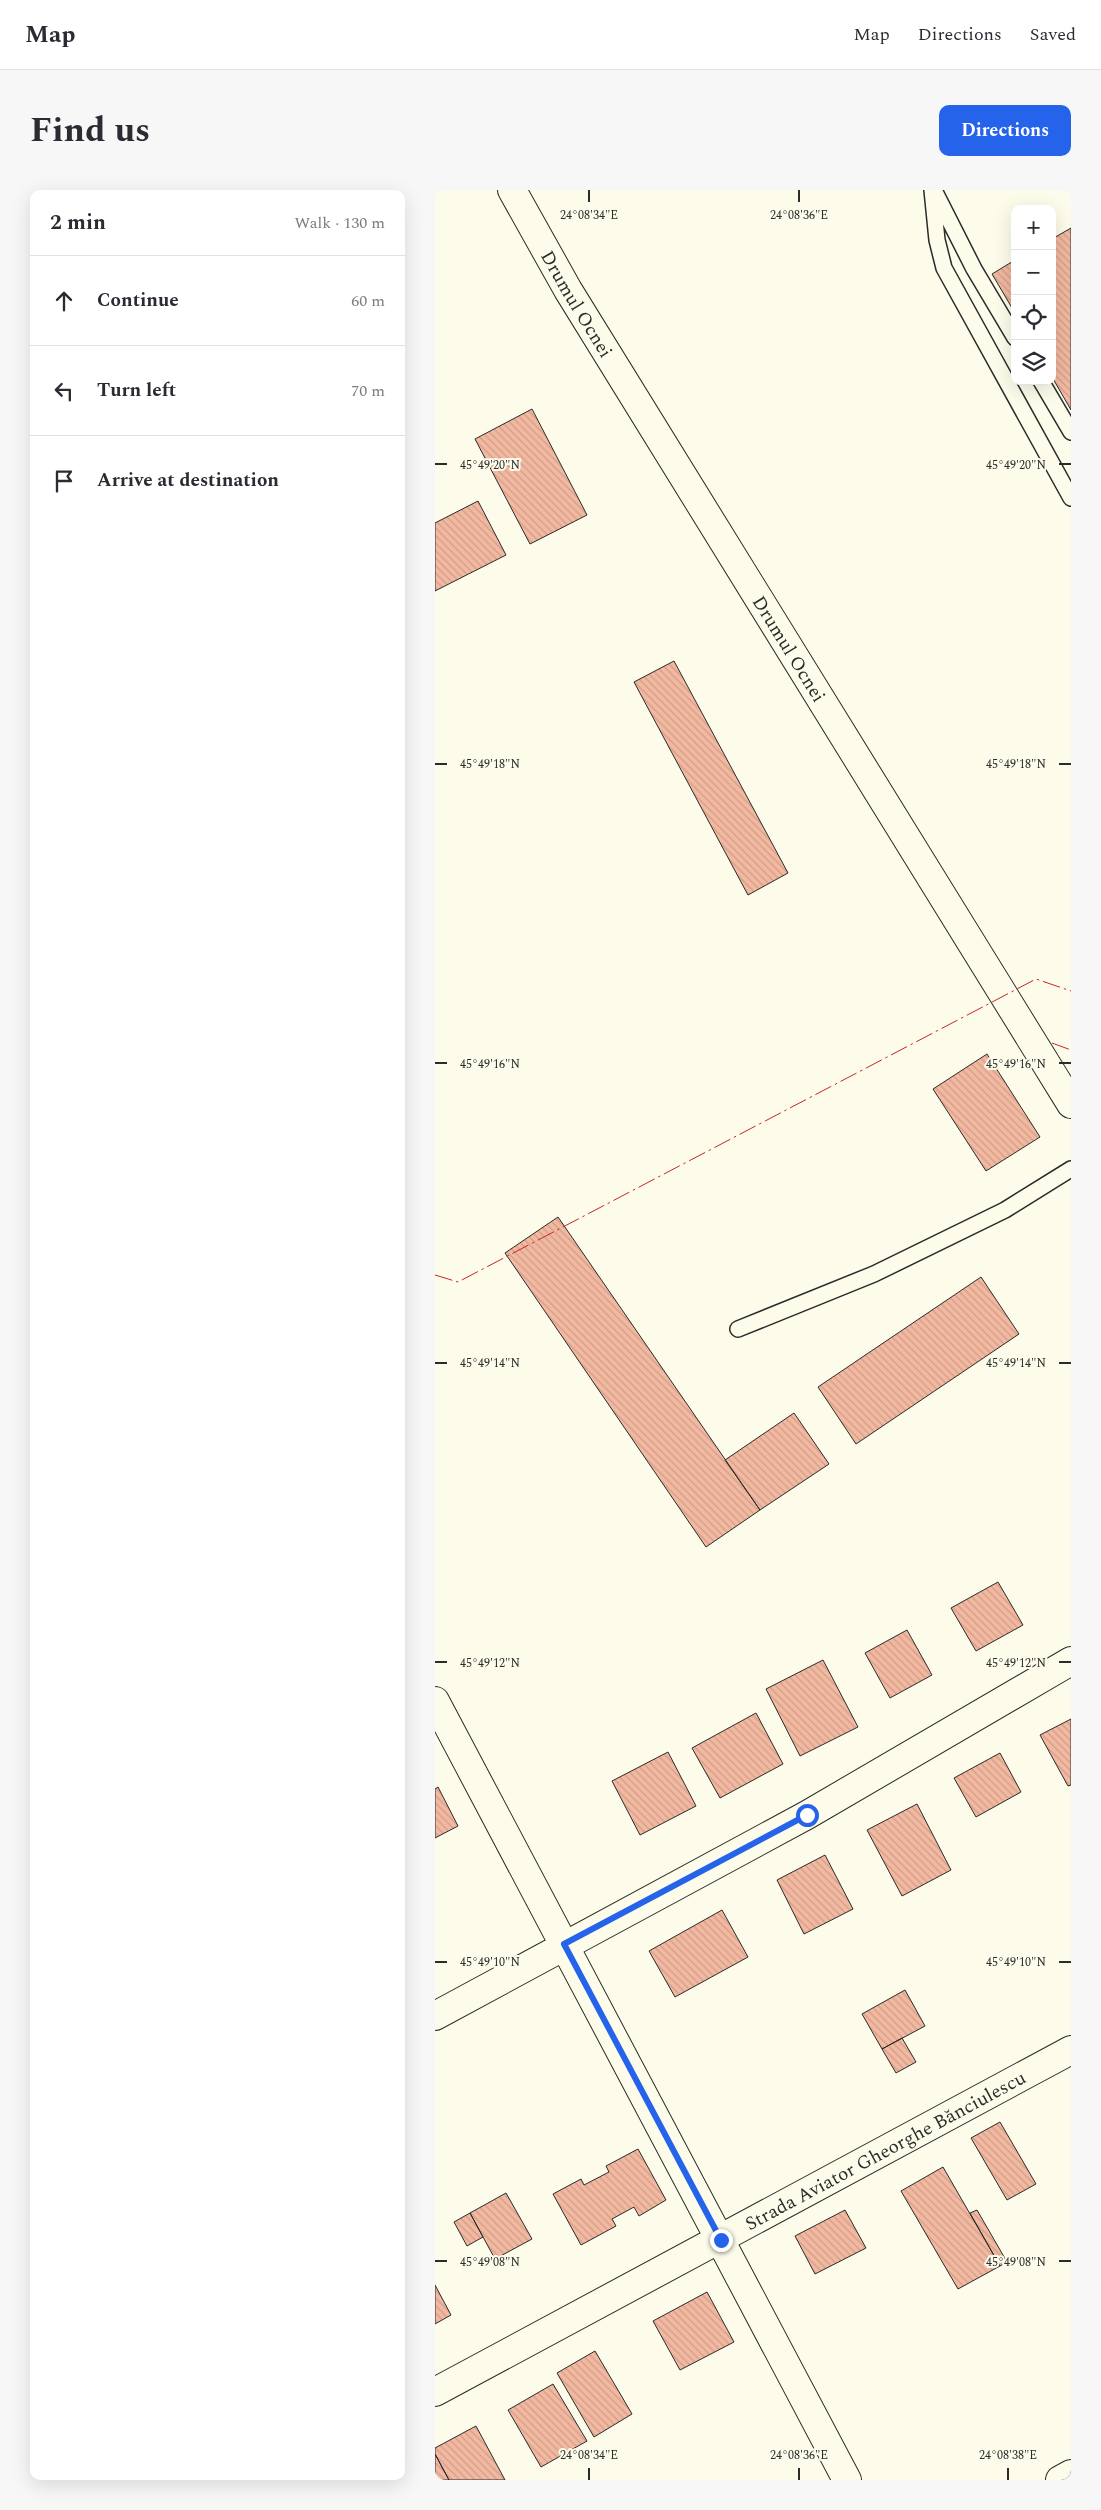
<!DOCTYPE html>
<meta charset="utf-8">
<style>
:root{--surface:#fff;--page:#f7f7f7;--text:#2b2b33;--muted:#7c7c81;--line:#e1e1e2;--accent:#2563eb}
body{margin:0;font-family:Spectral,serif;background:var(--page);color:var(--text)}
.controls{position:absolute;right:15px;top:15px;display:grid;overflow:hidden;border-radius:10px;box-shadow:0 5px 20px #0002}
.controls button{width:45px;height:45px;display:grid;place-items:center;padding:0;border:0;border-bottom:1px solid var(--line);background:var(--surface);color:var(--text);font:25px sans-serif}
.stop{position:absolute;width:15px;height:15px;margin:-11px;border:4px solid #2563eb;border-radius:50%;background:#fff}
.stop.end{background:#2563eb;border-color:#fff;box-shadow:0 1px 5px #0008}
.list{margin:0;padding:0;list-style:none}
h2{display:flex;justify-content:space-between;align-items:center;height:65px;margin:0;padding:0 20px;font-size:21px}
h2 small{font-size:16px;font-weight:400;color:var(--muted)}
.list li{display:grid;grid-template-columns:32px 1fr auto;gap:15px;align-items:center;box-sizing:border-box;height:90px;padding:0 20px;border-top:1px solid var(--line)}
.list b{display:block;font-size:19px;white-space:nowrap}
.list em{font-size:16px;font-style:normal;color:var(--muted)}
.icon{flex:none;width:28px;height:28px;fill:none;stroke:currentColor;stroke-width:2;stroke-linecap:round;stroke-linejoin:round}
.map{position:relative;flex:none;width:636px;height:2290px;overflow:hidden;border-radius:10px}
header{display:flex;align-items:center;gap:30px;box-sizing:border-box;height:70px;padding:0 25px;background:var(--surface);border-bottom:1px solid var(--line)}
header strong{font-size:24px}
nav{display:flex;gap:28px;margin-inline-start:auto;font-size:18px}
.intro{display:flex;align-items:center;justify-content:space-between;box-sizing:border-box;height:120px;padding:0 30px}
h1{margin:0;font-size:35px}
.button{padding:12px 22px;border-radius:10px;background:var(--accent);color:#fff;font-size:18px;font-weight:700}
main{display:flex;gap:30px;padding:0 30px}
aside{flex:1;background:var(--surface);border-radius:10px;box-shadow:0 5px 20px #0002}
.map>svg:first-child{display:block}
</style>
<header>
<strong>Map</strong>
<nav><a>Map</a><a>Directions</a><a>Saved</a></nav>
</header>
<div class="intro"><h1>Find us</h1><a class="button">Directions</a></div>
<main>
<aside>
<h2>2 min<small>Walk · 130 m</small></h2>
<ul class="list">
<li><svg class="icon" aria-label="ahead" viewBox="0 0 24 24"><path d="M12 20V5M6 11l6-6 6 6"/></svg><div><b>Continue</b></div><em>60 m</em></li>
<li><svg class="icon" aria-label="left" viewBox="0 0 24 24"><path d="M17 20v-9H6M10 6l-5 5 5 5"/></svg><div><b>Turn left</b></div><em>70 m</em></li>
<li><svg class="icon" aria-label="arrive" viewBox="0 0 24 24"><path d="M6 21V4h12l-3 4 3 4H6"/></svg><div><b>Arrive at destination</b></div></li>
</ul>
</aside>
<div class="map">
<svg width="636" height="2290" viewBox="0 0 636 2290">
<defs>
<pattern id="building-back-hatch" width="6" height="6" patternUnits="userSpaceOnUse" patternTransform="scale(1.25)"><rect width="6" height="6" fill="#f2b8a0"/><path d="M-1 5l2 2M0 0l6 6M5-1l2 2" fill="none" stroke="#d09e8a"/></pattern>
</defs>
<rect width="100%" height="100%" fill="#fdfbea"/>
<path fill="url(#building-back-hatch)" stroke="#2b2b2b" d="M636,38v182l-19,-33v-138z
M580,70v53l-23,-39z
M97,219l55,106 -57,29 -55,-105z
M43,311l28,54 -71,36v-68z
M239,471l114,212 -40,22 -114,-213z
M552,864l53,83 -54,34 -53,-82z
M123,1027l202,293 -54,37 -201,-294z
M546,1087l38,57 -163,110 -38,-57z
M359,1223l35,51 -69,46 -35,-50z
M563,1392l25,43 -47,26 -25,-43z
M472,1440l25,45 -42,23 -25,-45z
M388,1470l35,67 -58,29 -34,-67z
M321,1523l27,51 -63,34 -28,-50z
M636,1529v66l-3,1 -28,-51z
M233,1562l28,54 -56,29 -28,-54z
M565,1563l21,39 -45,25 -22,-39z
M3,1597l20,39 -23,12v-49z
M482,1614l34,66 -49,26 -35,-66z
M390,1665l28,54 -49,25 -27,-54z
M287,1720l26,47 -73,40 -26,-46z
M470,1800l20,36 -43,23 -20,-35z
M467,1848l14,24 -20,11 -14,-24z
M565,1932l36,62 -29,16 -36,-62z
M203,1959l28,51 -27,16 -5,-9 -22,12 4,7 -35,19 -28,-51 28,-15 3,6 25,-13 -3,-6z
M508,1977l57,99 -42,23 -57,-98z
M71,2003l26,46 -37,20 -25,-46z
M410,2020l21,38 -51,26 -20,-38z
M542,2020l30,52 -7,4 -30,-53z
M35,2023l13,24 -16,9 -13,-24z
M0,2095l16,30 -16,9z
M272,2102l27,50 -54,28 -27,-49z
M160,2161l37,63 -38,23 -37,-64z
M118,2194l34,57 -46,26 -33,-57z
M41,2236l29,54h-56l-14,-26v-6z
M0,2264l14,26h-14z"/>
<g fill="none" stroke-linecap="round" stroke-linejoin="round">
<defs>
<path id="service" d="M497,0l5,50 7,28 127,230
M501,4l38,75 41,69
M606,191l30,51
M303,1139l136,-55 131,-64 66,-41"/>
<g id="minor">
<path id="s1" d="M77,0l56,100 503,814"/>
<path d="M0,1511l412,779"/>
<path d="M0,1826l372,-201 264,-154"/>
<path id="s2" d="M0,2202l636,-342"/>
<path d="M625,2290l11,-6"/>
</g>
</defs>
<use href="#service" stroke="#2b2b2b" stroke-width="18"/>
<use href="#minor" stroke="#2b2b2b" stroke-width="30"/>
<use href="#service" stroke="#fdfbea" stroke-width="15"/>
<use href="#minor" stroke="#fdfbea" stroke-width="28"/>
<path stroke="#c62828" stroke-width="1" stroke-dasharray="18 4 2.5 4" stroke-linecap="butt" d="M617,853l19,7
M0,1085l23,7 578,-303 35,12"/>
</g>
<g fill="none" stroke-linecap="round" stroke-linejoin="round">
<path stroke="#2563eb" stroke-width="6" d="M286,2050l-157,-296 243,-129"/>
</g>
<path fill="none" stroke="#2b2b2b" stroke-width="2" d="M154,0v12M364,0v12M0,274h12M624,274h12M0,574h12M624,574h12M0,873h12M624,873h12M0,1173h12M624,1173h12M0,1472h12M624,1472h12M0,1772h12M624,1772h12M0,2071h12M624,2071h12M154,2278v12M364,2278v12M573,2278v12"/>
<g text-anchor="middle" stroke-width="4" stroke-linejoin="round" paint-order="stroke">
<g font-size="19" fill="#2b2b2b" stroke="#fdfbea">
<text dy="7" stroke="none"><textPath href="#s1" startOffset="131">Drumul Ocnei</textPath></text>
<text dy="7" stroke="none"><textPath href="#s1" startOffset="536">Drumul Ocnei</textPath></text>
<text dy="7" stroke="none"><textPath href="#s2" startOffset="511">Strada Aviator Gheorghe Bănciulescu</textPath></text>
</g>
</g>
<g font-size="12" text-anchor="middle" fill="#2b2b2b" stroke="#fdfbea" stroke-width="4" stroke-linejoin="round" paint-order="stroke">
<text x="154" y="29">24°08'34"E</text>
<text x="364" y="29">24°08'36"E</text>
<text x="55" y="279">45°49'20"N</text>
<text x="581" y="279">45°49'20"N</text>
<text x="55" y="578">45°49'18"N</text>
<text x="581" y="578">45°49'18"N</text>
<text x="55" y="878">45°49'16"N</text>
<text x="581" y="878">45°49'16"N</text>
<text x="55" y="1177">45°49'14"N</text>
<text x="581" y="1177">45°49'14"N</text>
<text x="55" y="1477">45°49'12"N</text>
<text x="581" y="1477">45°49'12"N</text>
<text x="55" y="1776">45°49'10"N</text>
<text x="581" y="1776">45°49'10"N</text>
<text x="55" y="2076">45°49'08"N</text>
<text x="581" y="2076">45°49'08"N</text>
<text x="154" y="2269">24°08'34"E</text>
<text x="364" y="2269">24°08'36"E</text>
<text x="573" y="2269">24°08'38"E</text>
</g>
</svg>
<div class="controls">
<button>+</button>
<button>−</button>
<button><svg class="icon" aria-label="locate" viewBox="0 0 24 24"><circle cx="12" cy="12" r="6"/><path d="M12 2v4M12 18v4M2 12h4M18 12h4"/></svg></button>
<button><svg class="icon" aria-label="layers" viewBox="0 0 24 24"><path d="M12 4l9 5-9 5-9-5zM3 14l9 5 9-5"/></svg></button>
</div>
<div class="stop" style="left:372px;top:1625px"></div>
<div class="stop end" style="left:286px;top:2050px"></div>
</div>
</main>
